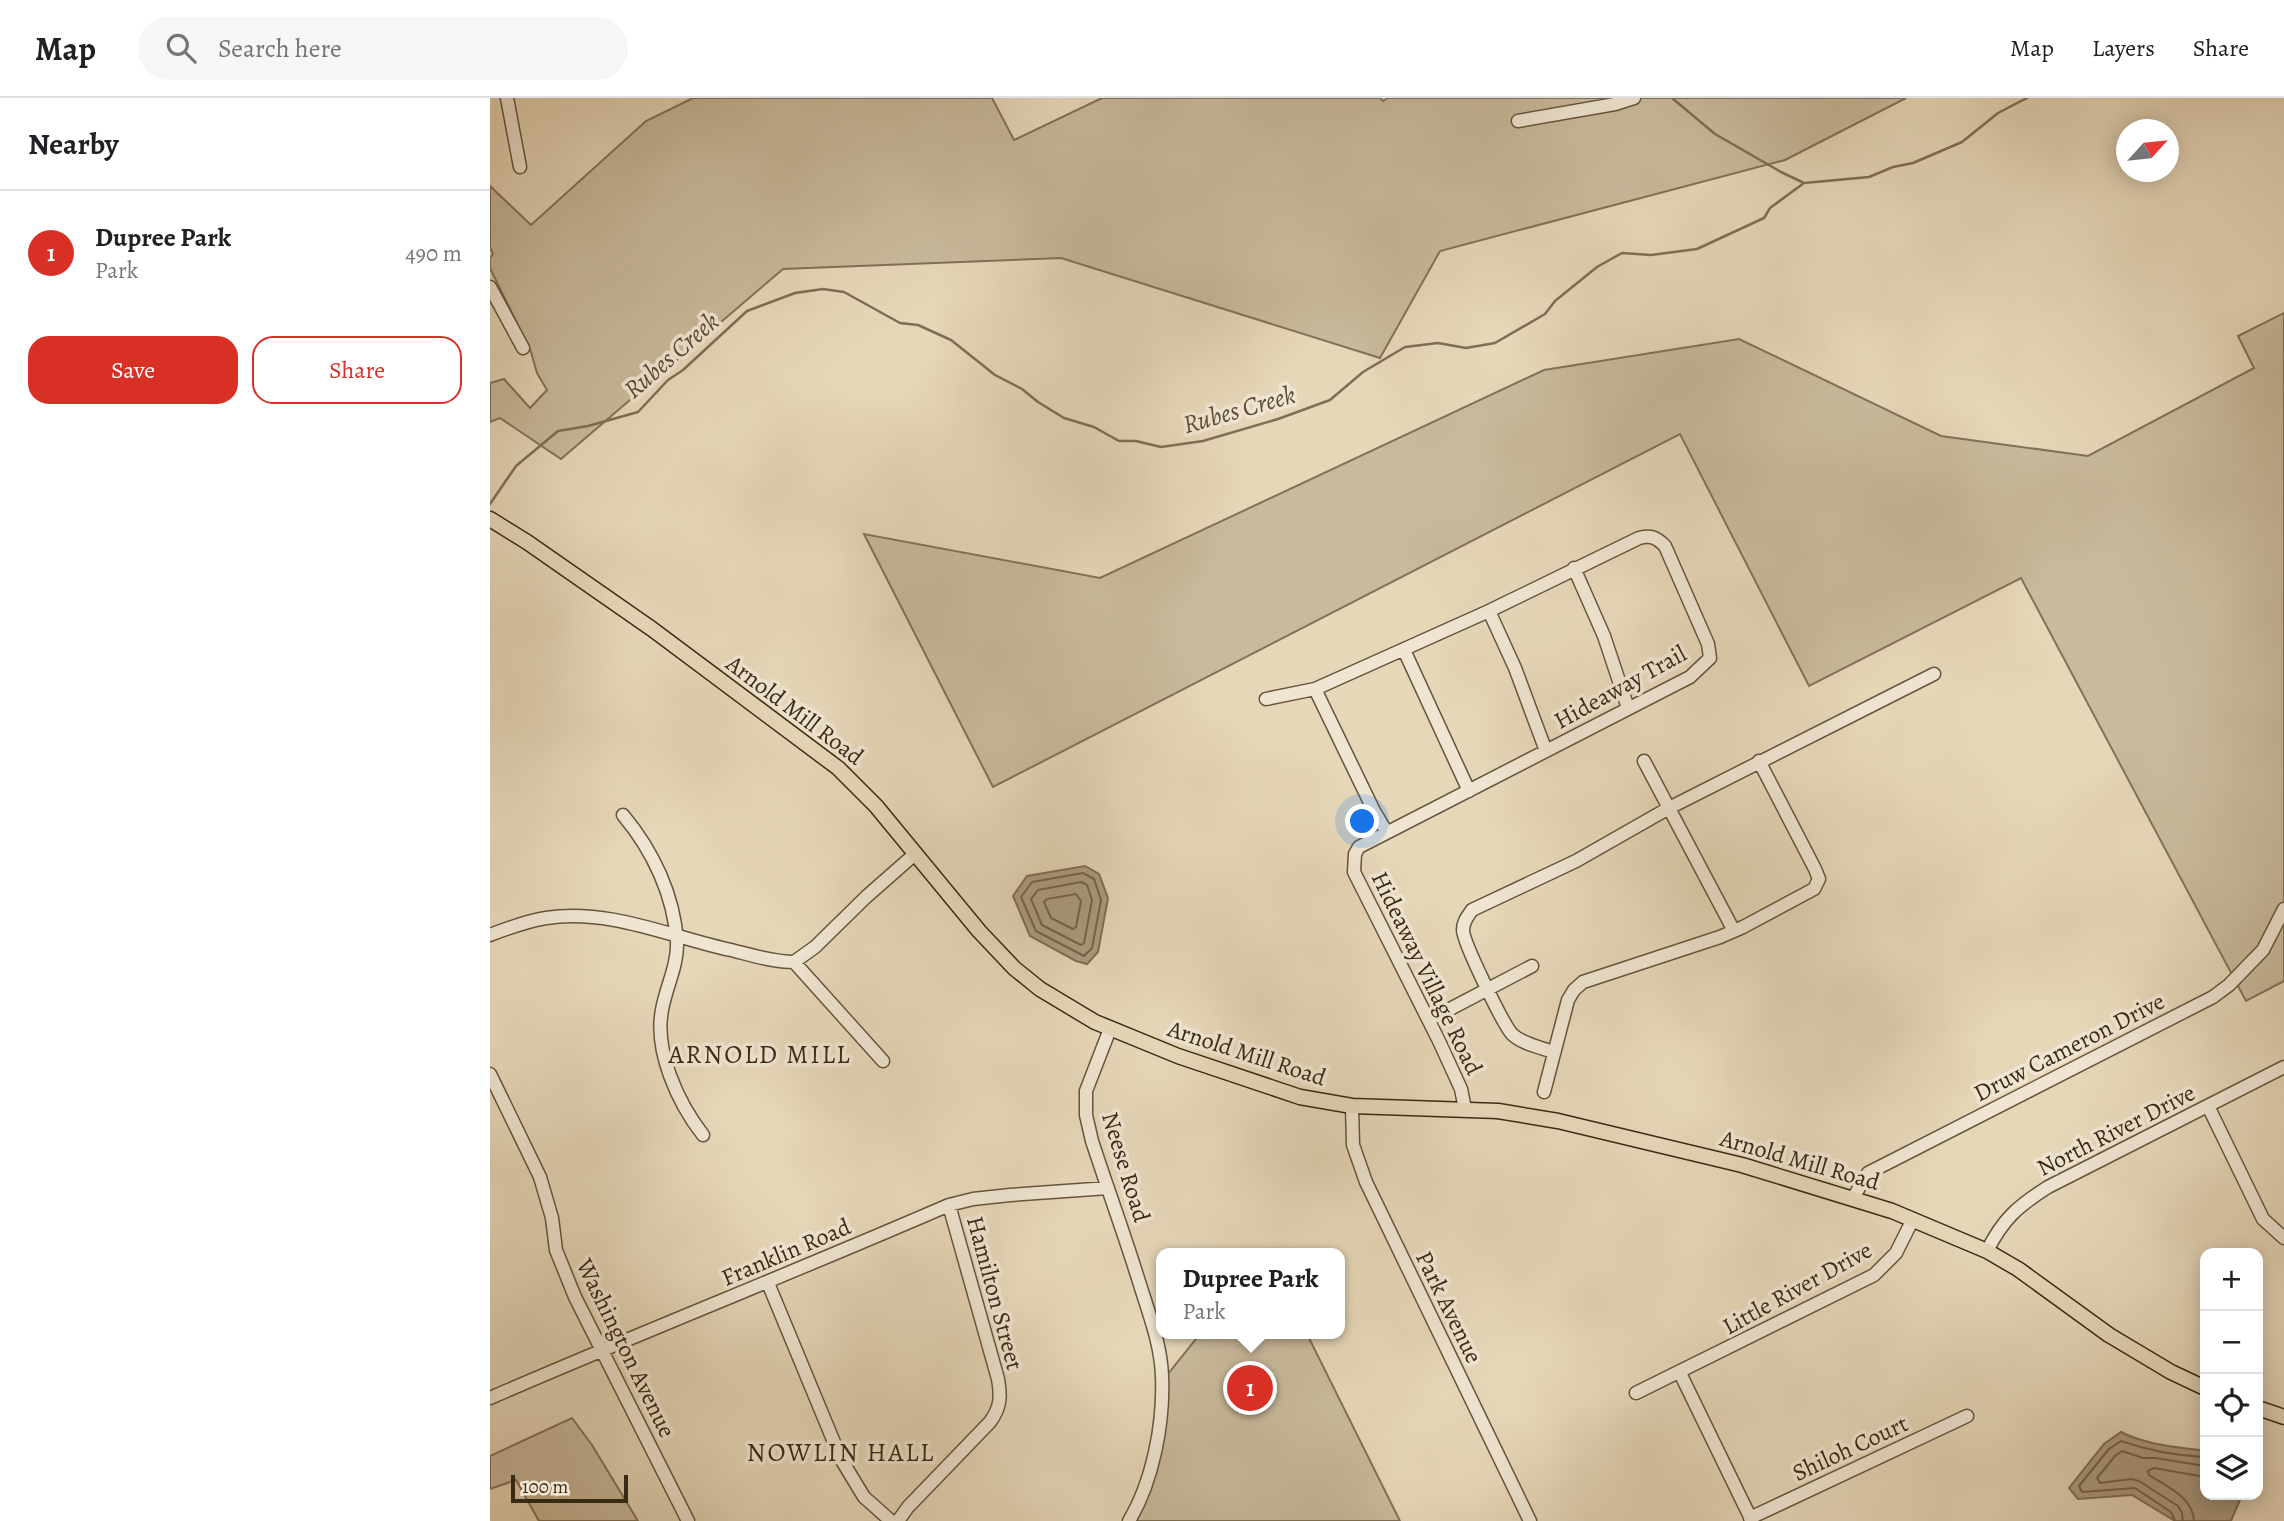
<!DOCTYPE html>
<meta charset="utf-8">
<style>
:root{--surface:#fff;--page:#f6f6f6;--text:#202124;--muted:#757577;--line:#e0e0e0;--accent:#d93025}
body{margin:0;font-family:Alegreya,serif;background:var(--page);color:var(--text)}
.controls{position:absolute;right:21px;bottom:21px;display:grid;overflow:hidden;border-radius:14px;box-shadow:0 4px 18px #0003}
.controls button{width:63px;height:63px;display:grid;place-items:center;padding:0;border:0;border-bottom:2px solid var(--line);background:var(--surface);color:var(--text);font:35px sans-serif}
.compass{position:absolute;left:1626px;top:21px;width:63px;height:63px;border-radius:50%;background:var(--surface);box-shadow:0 4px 18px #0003;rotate:63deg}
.scale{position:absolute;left:21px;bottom:18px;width:117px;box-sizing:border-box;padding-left:7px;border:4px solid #3b2a13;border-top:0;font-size:19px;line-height:24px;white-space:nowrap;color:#3b2a13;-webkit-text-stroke:5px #efe5d2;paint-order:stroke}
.you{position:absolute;left:873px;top:724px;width:24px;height:24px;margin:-18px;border:5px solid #fff;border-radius:50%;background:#1a73e8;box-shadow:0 0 0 10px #1a73e833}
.badge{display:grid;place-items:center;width:46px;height:46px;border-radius:50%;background:var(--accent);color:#fff;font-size:23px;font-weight:700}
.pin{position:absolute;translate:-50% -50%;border:4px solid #fff;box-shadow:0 2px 7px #0006}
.popup{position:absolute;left:666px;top:1150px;width:189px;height:91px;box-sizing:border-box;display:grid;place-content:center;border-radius:14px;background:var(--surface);filter:drop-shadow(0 2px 5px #0005);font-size:23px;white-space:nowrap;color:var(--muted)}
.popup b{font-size:26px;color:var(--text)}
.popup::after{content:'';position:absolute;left:50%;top:100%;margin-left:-14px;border:14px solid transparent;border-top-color:var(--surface)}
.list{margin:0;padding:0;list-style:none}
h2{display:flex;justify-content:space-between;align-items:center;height:91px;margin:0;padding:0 28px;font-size:30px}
h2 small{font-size:23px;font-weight:400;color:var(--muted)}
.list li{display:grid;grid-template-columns:46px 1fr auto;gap:21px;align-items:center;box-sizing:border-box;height:126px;padding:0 28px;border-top:2px solid var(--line)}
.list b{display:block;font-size:26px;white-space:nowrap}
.list p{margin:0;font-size:23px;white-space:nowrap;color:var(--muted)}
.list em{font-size:23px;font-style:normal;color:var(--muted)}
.actions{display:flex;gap:14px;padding:21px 28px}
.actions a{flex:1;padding:16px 0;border:2px solid var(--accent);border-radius:21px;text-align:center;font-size:24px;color:var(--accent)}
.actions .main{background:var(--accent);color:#fff}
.icon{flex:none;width:38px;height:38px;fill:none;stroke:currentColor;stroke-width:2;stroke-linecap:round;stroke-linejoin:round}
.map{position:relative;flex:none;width:1794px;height:1423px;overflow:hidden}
header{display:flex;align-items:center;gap:42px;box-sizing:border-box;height:98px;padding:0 35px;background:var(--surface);border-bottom:2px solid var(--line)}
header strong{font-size:33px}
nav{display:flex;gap:38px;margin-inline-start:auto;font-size:24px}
.search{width:490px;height:63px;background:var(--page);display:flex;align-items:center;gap:18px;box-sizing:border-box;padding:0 24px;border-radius:38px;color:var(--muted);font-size:26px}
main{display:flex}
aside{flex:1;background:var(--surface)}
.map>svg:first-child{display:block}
</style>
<header>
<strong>Map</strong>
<div class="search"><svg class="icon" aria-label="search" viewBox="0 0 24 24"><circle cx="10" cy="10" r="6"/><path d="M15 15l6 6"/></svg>Search here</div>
<nav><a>Map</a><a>Layers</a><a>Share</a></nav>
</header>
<main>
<aside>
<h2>Nearby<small></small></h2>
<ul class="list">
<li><span class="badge">1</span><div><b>Dupree Park</b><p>Park</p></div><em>490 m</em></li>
</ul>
<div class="actions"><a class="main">Save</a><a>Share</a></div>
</aside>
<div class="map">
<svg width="1794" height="1423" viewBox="0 0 1794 1423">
<rect width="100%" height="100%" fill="#e6d7b9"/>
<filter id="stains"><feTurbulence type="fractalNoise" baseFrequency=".00286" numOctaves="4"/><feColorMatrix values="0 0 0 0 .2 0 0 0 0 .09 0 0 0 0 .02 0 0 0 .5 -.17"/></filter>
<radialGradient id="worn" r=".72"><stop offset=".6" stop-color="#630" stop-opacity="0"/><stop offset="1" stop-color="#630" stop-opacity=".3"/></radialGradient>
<path fill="#c9ba9d" stroke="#827258" stroke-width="2" d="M203,0h299l22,42 88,-42h278l3,3 5,-3h518l-121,62 -345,91 -60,107 -319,-100 -278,11 -222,190 -61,-41 -10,4v-39l14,-4 26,29 17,-18 -10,-17 -6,-21 -41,-84v-10l3,-4 -3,-7v-61l41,39 115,-104z
M1794,215v668l-38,20 -225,-423 -212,108 -129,-252 -687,353 -129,-253 236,44 444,-208 195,-31 202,97 147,20 166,-88 -16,-32z
M710,1236h107l93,187h-265l33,-147z
M82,1320l20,27 46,76h-99l-23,-41 -26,9v-33z"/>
<path fill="#ac9c81" stroke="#7f6e55" stroke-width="2" d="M595,768l14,8 9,24 -10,54 -11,12 -11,-3 -46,-25 -17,-40 14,-20z
M1631,1334c25,13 56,15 84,19v44h37l-11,26h-56l-43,-26 -54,4 -9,-11 35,-44z"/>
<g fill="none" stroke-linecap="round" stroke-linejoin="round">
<path stroke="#74634a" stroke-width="2" d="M593,775l11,6 7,21 -9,48 -8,8 -48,-25 -15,-34 11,-15z
M591,784l6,3 5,15 -8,43 -3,2 -39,-20 -11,-26 7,-9z
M586,796l5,7 -5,26 -3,2 -22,-11 -7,-16 3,-3z
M1685,1423l-4,-9 -36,-24 -53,4 -3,-6 30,-37 12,-8c26,9 56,15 84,16
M1693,1423l-1,-8 -4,-7 -39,-25 -8,-2 -31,4 -3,-5 18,-22 7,-5 21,7h12l50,8
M1704,1423c-1,-24 -27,-34 -45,-46l-1,-4 6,-3 51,9"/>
<path stroke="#7f6e55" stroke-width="2.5" d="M1182,0l43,36 66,38 23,11
M0,406l26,-38 42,-35 30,-5 50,-14 30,-32 15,-10 64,-59 48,-18 28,-4 21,3 56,31 18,2 33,15 44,35 27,14 16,13 26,16 30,9 25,14h17l25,6 42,-6 75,-22 52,-19 33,-28 42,-25 33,-4 28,5 29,-5 50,-29 10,-13 42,-34 25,-14 29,2 46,-6 67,-31 6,-10 34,-25 65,-6 24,-10 20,-4 49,-21 36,-29 29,-15"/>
<defs>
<path id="minor" d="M17,0l13,69
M1028,23l97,-17 19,-6
M0,189l33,61
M1084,470l30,68 24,72
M999,513l26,57 31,83
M914,552l65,141
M825,591l59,122 12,20
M776,601l49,-10 174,-78 150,-73c12,-3 17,-1 26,8l43,98 2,14 -20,19 -331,170 -4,7 -1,18 85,169 22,48 4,20
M1154,663l90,170
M133,717c30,36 51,80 54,127 1,23 -11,45 -15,68 -8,41 16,93 41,125
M0,837c18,-7 37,-14 56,-17 63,-10 125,19 185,32 20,5 42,12 63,12l21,-15 51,-50 50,-44
M304,864l89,99
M939,922l103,-54
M620,931l-24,62v24l6,26c16,49 34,98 49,147 9,28 20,58 21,88 2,47 -9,105 -33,145
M1063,954c-13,-5 -31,-8 -41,-18 -9,-10 -49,-92 -49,-104 0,-9 5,-14 9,-20l104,-49 93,-53 265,-134
M0,976l50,103 12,41 4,32 19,47 113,224
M1054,994l24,-92 6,-10 9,-8 137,-45 23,-10 71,-38 5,-10 -4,-10 -56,-108
M862,1008l1,39 13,37 164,339
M1718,1008l55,113 21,19
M1363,1100l15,-25 345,-176 16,-12 34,-35 21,-41
M1497,1153c16,-32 31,-45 61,-64l236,-120
M278,1185l73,176 23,38 27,24
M1190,1275l72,148
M1146,1295l238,-118 22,-22 17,-34
M0,1300c152,-66 307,-127 459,-193l24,-6 37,-4 98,-7
M1260,1420l217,-102
M408,1423l10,-14 82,-85c11,-15 11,-26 8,-43l-49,-174"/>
<path id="major" d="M0,421l37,23 125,87 186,139 38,38 103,125 35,37 26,21 55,33 83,34 122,41 52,9 146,5 60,10 184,44 150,46 95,40 31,18 91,66 62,37 34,16
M1768,1310l26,9"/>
</defs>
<use href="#minor" stroke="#66553c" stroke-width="15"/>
<use href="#major" stroke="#3b2a13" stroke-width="17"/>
<use href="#minor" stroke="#efe5d2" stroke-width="12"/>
<use href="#major" stroke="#e6d7b9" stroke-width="14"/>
</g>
<g text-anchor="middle" stroke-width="7" stroke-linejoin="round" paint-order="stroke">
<g font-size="24" fill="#3b2a13" stroke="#efe5d2">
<text transform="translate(1130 589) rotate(-29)" y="8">Hideaway Trail</text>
<text transform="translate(305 612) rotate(37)" y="8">Arnold Mill Road</text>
<text transform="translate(937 875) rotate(64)" y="8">Hideaway Village Road</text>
<text transform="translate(1579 949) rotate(-27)" y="8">Druw Cameron Drive</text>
<text transform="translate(757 955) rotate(18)" y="8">Arnold Mill Road</text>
<text transform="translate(1626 1032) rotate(-27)" y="8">North River Drive</text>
<text transform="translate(1310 1062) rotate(16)" y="8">Arnold Mill Road</text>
<text transform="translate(636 1069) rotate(73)" y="8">Neese Road</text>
<text transform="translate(296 1154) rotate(-23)" y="8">Franklin Road</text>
<text transform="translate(1307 1190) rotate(-29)" y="8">Little River Drive</text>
<text transform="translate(505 1195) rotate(75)" y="8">Hamilton Street</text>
<text transform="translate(959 1209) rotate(64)" y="8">Park Avenue</text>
<text transform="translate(136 1250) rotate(64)" y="8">Washington Avenue</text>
<text transform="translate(1360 1350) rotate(-25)" y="8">Shiloh Court</text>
</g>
<g font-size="26" font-style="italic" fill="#5d4c34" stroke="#efe5d2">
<text transform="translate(181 257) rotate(-41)" y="9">Rubes Creek</text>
<text transform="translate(749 311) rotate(-16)" y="9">Rubes Creek</text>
</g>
<g font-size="26" letter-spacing="2" fill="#3b2a13" stroke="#efe5d2">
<text x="270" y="965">ARNOLD MILL</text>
<text x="351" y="1363">NOWLIN HALL</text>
</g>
</g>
<rect width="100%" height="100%" filter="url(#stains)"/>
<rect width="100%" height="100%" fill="url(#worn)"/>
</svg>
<div class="controls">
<button>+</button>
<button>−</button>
<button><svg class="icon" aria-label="locate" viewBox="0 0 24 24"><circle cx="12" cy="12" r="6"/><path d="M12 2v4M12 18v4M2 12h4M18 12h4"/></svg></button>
<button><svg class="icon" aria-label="layers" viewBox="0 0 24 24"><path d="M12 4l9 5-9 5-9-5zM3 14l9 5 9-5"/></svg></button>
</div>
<svg class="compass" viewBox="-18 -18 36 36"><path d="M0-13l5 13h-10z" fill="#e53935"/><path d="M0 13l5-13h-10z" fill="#757577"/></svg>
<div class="scale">100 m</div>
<div class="you"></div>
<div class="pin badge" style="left:760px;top:1290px">1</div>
<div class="popup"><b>Dupree Park</b>Park</div>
</div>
</main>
